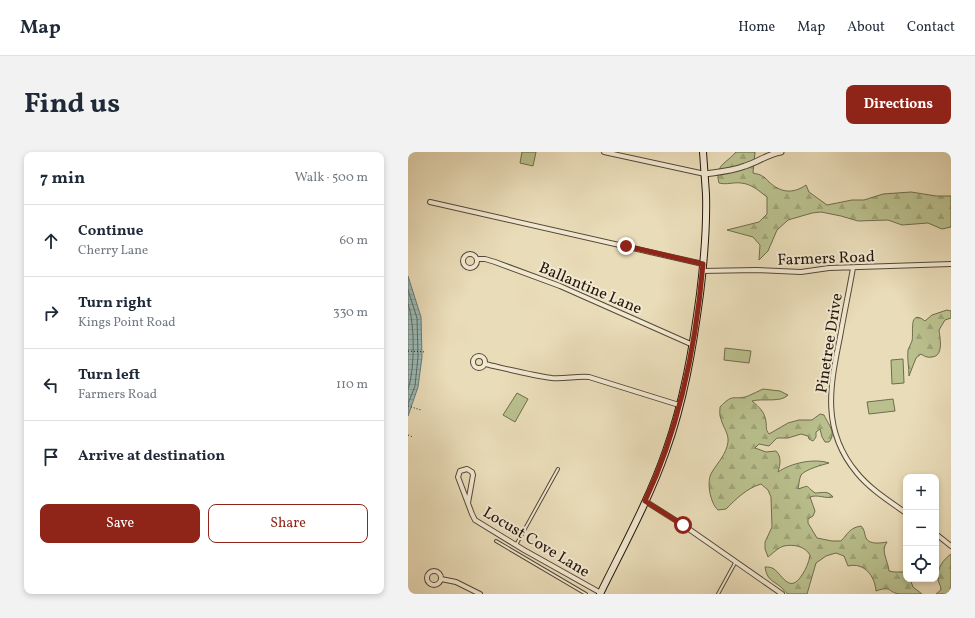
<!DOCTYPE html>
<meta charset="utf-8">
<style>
:root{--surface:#fff;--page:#f2f2f3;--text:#1f2937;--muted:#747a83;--line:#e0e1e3;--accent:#8f2418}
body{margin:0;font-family:Vollkorn,serif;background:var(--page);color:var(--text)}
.controls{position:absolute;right:12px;bottom:12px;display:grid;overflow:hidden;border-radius:8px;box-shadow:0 2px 6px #0003}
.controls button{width:36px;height:36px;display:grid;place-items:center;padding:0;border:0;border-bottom:1px solid var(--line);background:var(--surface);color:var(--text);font:20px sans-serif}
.stop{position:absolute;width:12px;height:12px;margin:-9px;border:3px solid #8f2418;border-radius:50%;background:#fff}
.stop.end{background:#8f2418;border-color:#fff;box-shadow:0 1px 4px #0008}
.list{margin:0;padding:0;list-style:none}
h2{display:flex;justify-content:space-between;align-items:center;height:52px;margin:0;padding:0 16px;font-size:17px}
h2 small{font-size:13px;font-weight:400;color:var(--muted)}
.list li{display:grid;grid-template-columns:26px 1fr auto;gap:12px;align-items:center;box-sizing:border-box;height:72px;padding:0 16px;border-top:1px solid var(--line)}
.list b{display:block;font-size:15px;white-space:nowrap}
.list p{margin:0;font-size:13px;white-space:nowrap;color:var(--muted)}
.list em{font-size:13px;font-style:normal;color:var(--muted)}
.actions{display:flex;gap:8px;padding:12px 16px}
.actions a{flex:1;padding:9px 0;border:1px solid var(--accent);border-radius:8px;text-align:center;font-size:14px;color:var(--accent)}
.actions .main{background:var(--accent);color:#fff}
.icon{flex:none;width:22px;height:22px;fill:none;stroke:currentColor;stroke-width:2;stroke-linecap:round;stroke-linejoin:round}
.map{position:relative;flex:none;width:543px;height:442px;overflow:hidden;border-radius:8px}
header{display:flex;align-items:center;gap:24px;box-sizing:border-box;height:56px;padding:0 20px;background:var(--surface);border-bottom:1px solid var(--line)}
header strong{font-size:19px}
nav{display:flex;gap:22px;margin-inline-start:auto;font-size:14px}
.intro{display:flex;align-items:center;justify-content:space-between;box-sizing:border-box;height:96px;padding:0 24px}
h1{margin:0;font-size:28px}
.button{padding:10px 18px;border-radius:8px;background:var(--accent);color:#fff;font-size:14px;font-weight:700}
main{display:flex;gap:24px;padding:0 24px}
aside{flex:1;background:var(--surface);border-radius:8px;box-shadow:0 2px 6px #0003}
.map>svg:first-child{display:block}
</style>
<header>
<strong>Map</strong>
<nav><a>Home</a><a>Map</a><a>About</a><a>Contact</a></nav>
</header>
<div class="intro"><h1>Find us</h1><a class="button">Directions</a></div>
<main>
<aside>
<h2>7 min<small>Walk · 500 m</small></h2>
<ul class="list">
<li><svg class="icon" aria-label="ahead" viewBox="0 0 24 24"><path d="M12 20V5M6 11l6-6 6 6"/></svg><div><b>Continue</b><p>Cherry Lane</p></div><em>60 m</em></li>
<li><svg class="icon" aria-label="right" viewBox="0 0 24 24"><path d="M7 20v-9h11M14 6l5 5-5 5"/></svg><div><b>Turn right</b><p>Kings Point Road</p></div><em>330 m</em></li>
<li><svg class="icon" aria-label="left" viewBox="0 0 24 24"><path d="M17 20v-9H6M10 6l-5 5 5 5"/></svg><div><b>Turn left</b><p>Farmers Road</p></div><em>110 m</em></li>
<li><svg class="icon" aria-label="arrive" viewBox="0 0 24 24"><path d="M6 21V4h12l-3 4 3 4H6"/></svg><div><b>Arrive at destination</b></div></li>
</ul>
<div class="actions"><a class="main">Save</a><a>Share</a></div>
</aside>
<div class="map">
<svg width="543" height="442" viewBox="0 0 543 442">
<defs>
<pattern id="forest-firs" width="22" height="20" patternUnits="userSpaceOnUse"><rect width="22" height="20" fill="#b9c08d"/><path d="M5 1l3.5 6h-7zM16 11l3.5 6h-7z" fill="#9fa478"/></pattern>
<pattern id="water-rules" width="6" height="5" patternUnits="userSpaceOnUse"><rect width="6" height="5" fill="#99bab6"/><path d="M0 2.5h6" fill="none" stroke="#849f9b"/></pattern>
</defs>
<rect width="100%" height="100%" fill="#e9dcb8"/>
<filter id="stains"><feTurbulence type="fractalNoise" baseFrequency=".005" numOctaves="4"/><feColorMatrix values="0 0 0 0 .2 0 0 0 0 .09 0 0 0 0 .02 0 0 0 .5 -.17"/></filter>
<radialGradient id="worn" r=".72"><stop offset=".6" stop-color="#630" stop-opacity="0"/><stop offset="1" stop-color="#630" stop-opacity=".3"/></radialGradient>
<path fill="url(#forest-firs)" stroke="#6e6c4c" d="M328,0h19l-2,21c3,1 7,1 9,3 3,1 5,4 7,6 12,11 24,12 37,3l3,7 18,13 25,-5h12l19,-6 28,-2 25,4h15v31l-9,2 -14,-6 -26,2 -14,-5 -30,1 -17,-5 -20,-4 -9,1 -24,7 -11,10 -9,21 -9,9 1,-15 -7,-8 -26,-7 32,-8 8,-8v-17c-8,-6 -15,-13 -26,-14 -8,-1 -14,2 -22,0 -5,-18 8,-20 17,-31z
M539,158l4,1v7l-6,2 -6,10c1,8 5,26 -7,27 -5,1 -8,-1 -11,-3l-5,4 -7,18c0,-8 -2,-18 -1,-26 1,-3 3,-6 4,-9 2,-8 -4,-33 13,-20l7,-6z
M355,237l17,2 8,4c-7,8 -26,3 -36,6 7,6 13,11 14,21 1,5 -1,7 3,12l19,-11 11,-3h13l8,-6 4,1c4,9 13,18 5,27h-4l-3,-5 -2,-8 -4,3v5l-3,4 -4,-2 -1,-3 -7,-2 -13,4h-11l-8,8 -10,-2 -4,4 11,4 10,-1c6,6 4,14 2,21 13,-9 36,-14 51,-9 -7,2 -23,6 -28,12 -2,4 -2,10 -3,14 13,-4 6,-4 17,4 7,0 13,-3 18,4 -8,2 -15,-3 -23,0l5,14 -2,5 -5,3v4l9,15 15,3h9c7,-7 8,-13 20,-15 4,4 3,7 5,12 3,7 15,5 21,4 -7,9 1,18 2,29l5,1h12v7h4l3,8 9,7c-7,0 -15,0 -22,0 -12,-1 -8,-9 -24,-3 -1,-15 -12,-29 -28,-25l-4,-10 -8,-3 -10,3 -10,7 -9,31h-19c-3,-2 -5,-5 -7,-7 -9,-7 -14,-7 -16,-20 3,0 6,0 9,2 9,7 16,25 28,6 4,-6 7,-13 8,-20 -5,-9 -17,-11 -26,-9 -5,1 -11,7 -16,11l-3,-8v-7l7,-15 -1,-30 -3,-7 -7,-6c-14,4 -25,15 -35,25l-8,1c-8,-7 -12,-29 -6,-38 6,-10 14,-17 16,-30 1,-8 -5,-15 -7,-23 -2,-4 -1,-9 -1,-12 14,-15 14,-6 28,-11 5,-2 10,-5 15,-7z
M543,402v40h-15l5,-4c0,-5 -3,-7 -3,-12 -1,-10 5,-18 13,-24z"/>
<path fill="#b9c08d" stroke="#6e6c4c" d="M114,0h14l-3,14 -13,-3z
M317,196l26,3 -2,12 -25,-3z
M495,207l1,24 -12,1 -1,-24z
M109,241l11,6 -13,23 -12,-7z
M485,247l2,12 -26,3 -2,-12z"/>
<path fill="url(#water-rules)" stroke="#6a7972" d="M0,124l13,41 1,40 -4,30 -10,29z"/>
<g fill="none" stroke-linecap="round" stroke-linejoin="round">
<path stroke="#5e6860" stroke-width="1" d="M0,138l9,28 1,39 -3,29 -7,18
M0,152c7,19 7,66 0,85"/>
<defs>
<path id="service" d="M88,389l90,53
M108,393l42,-76
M310,442l17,-31"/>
<path id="minor" d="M196,0l101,22
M22,50l273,62
M55 109a7 7 0 1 1 14 0a7 7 0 1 1-14 0Z
M69,107h8l10,3 65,24 133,59
M445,116c-4,23 -9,46 -13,69 -10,49 -19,93 17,136 13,16 32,28 49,40
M294,119l54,-1 45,2 28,-4 122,-4
M65 210a6 6 0 1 1 12 0a6 6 0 1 1-12 0Z
M77,212c22,5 45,11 67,14 12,1 25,-2 37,-1l90,28
M237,349l38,24 99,69
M60,351l5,-28 -1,-3 -5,-3 -7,2 -2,6 14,37 3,6 49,30 77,43
M528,382l15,12
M19 426a7 7 0 1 1 14 0a7 7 0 1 1-14 0Z
M33,427l15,3 24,12"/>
<path id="tertiary" d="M297,22c14,-2 27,-3 40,-8 13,-4 23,-12 36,-14"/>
<path id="secondary" d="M192,442c23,-47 49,-94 66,-143 18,-50 27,-104 34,-157 4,-33 7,-67 6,-100 -1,-14 -2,-28 -3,-42"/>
</defs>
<use href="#service" stroke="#544836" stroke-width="4"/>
<use href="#minor" stroke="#544836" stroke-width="6"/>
<use href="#tertiary" stroke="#544836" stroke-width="7"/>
<use href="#secondary" stroke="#23170b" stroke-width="8"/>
<path stroke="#23170b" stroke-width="1" stroke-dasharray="1 2" stroke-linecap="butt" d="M0,199l18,1
M0,254l13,4
M0,283l5,2"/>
<use href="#service" stroke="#f1e8d1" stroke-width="2"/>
<use href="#minor" stroke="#f1e8d1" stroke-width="4"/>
<use href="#tertiary" stroke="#f1e8d1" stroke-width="5"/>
<use href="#secondary" stroke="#f1e8d1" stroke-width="6"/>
</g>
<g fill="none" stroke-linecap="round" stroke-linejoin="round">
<path stroke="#8f2418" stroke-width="5" d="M218,94l77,18c-7,81 -23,163 -58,237l38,24"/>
</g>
<g text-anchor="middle" stroke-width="4" stroke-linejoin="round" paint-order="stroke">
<g font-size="16" fill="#23170b" stroke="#f1e8d1">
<text transform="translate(418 105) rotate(-2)" y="6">Farmers Road</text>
<text transform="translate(183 135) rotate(23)" y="6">Ballantine Lane</text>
<text transform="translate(420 191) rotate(-81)" y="6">Pinetree Drive</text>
<text transform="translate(129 389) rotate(31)" y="6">Locust Cove Lane</text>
</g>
</g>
<rect width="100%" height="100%" filter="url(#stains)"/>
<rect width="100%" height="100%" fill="url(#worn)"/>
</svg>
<div class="controls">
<button>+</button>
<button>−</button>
<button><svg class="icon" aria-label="locate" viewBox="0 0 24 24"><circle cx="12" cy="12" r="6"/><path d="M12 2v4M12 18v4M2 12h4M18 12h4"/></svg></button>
</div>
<div class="stop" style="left:275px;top:373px"></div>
<div class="stop end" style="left:218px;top:94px"></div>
</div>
</main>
